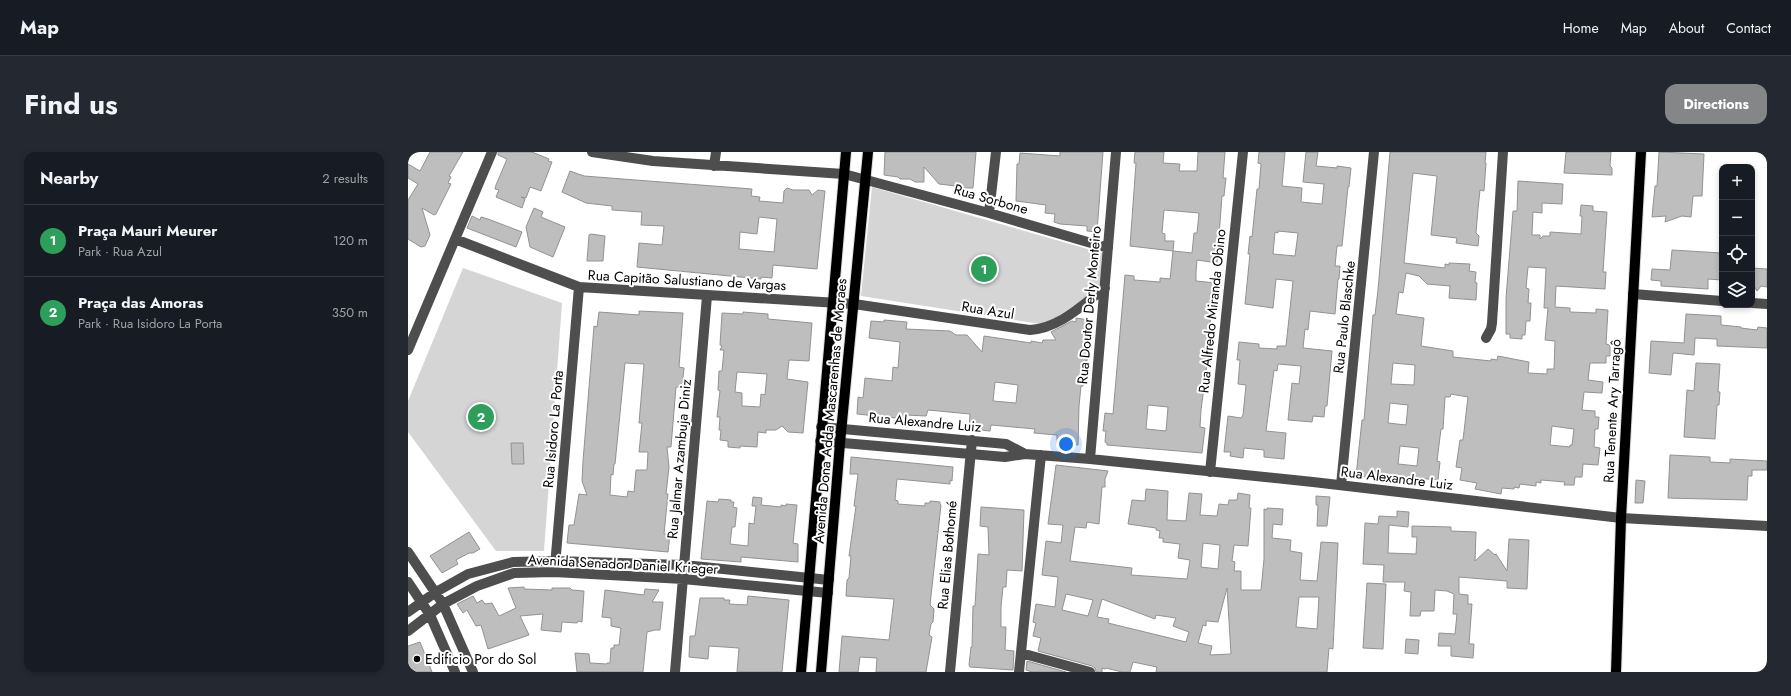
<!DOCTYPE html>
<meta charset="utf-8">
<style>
:root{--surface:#171b24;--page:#242831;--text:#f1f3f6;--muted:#9ea1a6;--line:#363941;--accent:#858687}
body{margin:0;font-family:Jost,sans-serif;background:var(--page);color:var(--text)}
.controls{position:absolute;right:12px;top:12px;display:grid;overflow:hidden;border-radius:8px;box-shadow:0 2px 6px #0003}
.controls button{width:36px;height:36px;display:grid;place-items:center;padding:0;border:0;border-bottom:1px solid var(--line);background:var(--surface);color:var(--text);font:20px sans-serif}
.you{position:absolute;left:658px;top:292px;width:14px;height:14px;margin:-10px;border:3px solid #fff;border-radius:50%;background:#1a73e8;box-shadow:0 0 0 6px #1a73e833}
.badge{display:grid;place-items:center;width:26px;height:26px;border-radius:50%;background:var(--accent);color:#fff;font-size:13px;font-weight:700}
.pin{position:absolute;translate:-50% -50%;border:2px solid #fff;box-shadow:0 1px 4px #0006}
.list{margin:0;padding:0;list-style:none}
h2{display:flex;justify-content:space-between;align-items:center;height:52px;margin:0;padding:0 16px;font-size:17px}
h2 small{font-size:13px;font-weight:400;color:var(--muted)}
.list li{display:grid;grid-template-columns:26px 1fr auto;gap:12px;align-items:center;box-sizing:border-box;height:72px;padding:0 16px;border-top:1px solid var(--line)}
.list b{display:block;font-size:15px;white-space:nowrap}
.list p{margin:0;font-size:13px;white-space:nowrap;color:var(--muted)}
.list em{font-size:13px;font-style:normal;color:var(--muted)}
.icon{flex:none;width:22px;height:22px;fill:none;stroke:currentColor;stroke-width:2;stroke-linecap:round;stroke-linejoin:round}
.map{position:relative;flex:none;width:1359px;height:520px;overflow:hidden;border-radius:12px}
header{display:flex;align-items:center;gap:24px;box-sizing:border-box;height:56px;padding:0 20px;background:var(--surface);border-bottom:1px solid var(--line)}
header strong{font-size:19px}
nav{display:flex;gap:22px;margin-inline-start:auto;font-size:14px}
.intro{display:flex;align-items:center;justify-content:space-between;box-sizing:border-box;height:96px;padding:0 24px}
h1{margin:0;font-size:28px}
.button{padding:10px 18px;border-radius:12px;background:var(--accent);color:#fff;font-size:14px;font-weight:700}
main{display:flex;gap:24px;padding:0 24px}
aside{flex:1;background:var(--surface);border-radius:12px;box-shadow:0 2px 6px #0003}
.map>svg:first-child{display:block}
</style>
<header>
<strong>Map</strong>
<nav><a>Home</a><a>Map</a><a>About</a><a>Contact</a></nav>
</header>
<div class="intro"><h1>Find us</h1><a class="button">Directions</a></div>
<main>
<aside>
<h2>Nearby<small>2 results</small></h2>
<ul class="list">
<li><span class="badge" style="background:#2e9e5b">1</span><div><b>Praça Mauri Meurer</b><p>Park · Rua Azul</p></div><em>120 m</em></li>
<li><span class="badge" style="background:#2e9e5b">2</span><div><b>Praça das Amoras</b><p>Park · Rua Isidoro La Porta</p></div><em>350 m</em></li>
</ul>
</aside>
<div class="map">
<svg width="1359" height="520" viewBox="0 0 1359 520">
<rect width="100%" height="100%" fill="#fff"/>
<path fill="#d5d5d5" d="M464,35l233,67 -2,31 -57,40 -185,-29z
M55,116l99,35 -18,248h-48l-88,-119v-31z"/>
<path fill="#bebebe" stroke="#929292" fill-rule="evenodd" d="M22,0h33l-14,24 2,1 -3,6 3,1 -15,30 -2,1 -12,-7 8,27 -5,11 -4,1 -13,-8v-39l10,-16 -10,-6v-14l12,7z
M90,0h34l17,7 -1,2 4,1 -11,29 -11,-4 -4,11 -5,-1 4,2 -3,9 -26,-11 3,-7 -4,-1 1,-4 11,-26 -9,-4z
M477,0h91l-3,36h-17v-2l-17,-2 -15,-17v15h-9l-5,-3h-10l-2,-2 -14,-2z
M652,0h43l-6,80 -10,-1v-5l-27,-2 -6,-2 1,-8 -10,-1 1,-8 -30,-4 1,-37h2l1,-11 40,3z
M727,0h29l-1,11 17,1 -1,7h18l1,-19h27l-2,26h3l-2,18h-2l-5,67 -20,-3 -1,12v9l20,2 -6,40 -4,33h2l-7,54 -1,17 5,1 -3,25 -95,-8v-2l-2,-1 1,-11h-3l2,-18 8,1 12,-139 9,1v4l26,2v-4l10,1 1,-9 2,-19 -43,-5 6,-83h-2zM756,58l35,3 -2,20h-3l-2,20 -19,-2 1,-10h-9v-7l-3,-1zM740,253l20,2 -2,24 -20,-2z
M851,0h26l-3,34 20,2 -1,14 21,2 2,-20 -21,-2 3,-30h12l-2,14 21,2v-2l14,2 -2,19h-1l-6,59h-5l-2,20h5l-1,13h-1l-3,35 -25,-3 -2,19 -3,-1 -2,19 29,3 -5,55h-2l-1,11 -11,-1 -1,6 -24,-2 4,-37 7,1 2,-18 -23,-2 -1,7 -3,-1 -8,61 20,2 -2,26 -20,-2v-7l-20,-2 -1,10 -13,-2 1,-4h-7l4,-36 13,2 2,-3 3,-30 -8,-1 2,-24h-3l2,-18 20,2v4l18,1v-3h9l7,-65 -17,-2 -3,29 -28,-4 5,-50h-2l2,-18 2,1 5,-48h2l2,-25 -3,-1zM870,79l20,2 -3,23 -22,-2 2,-22 3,1z
M982,0h96l-1,11h1l-2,28 -4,-1 -2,19 -2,24 3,3 -1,10 -22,-3 1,-5 -26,-3 6,-59 -24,-3 -9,90 41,5v-4l4,1v-2l21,1 -1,7 7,1 -1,10 2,1 -1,17 -27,-2 1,-12 -23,-2 -8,-8 -13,-3 -3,20 -4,-1 -3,22 28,4 -3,28 32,5v6l38,4v-2l6,1 1,-4 31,6 -1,11 19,1v-5h7l1,-28 -10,-1 3,-32h-4l2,-40 -18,-1 -2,21 3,1 -1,14h3l-1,18h-4l-1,14h-3v4l-12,-1v-4h-4v-36l7,-87h4l1,-30 45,3 -1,20 -20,-1v10l-9,-1 -1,23h8v4l3,-3h7v-4l31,2 1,-18h-2l1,-11 12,1v5l14,1 -4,60h3l-1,17 -49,-3 -1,21 15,1v4l26,1v-4l12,1 -2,34 4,1v11h-4v7h-16l-2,17 15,2 -1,11 -18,-1 -2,18 13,1v6h4l-1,12h-3l-1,18 6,1 -2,17 -15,-1 -1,13h-7l-1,8h-10l1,-3 -24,-2v3l-5,-1v4l-16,-2 -1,4 -5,-1v2l-12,-1 -1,6 -26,-5 2,-6 -17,-3 2,-12 -6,-1 4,-27h3l5,-43 -17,-3 -1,3h-5l-2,32h-2l-4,32 3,1 -2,18 -42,-4v4l-40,-4 6,-56h2l9,-105h2l3,-25zM985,211l22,2 -1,20 -23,-1zM982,251l18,2 -2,20 -18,-2zM1144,274l22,3 -2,16h-2v2l-20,-2zM992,294l19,2 -2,18 -19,-2z
M1158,0h45l-1,14 2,2v7l-48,-2z
M1251,0l45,2 -2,42h-9l-2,21 -9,-1 -17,6 1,-6 -14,1 3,-31h2z
M162,19l14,5 168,13 -1,7 9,1 -1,4 24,2 1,-12 3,-3 6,2h16l3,5 6,-5 7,1 -8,78 -44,-4 -1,13 -11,-1v2l-124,-12 2,-24 23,2 2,-19 -23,-1 1,-13 -30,-2v-4l-26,-3 -24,-11zM351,65l18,2 -3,33 -35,-3 1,-17 17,2z
M126,56l9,4 -2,5 24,10 -12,30 -23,-10 -4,-20z
M64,64l8,4 1,-3 7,2 34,13 -6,15 -49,-19z
M183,82l14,2 -2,25h-16l2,-26z
M1264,98l50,3v27l-14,-1v10l-47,-3v-5l-10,-1 1,-11 18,1z
M1344,116l15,1v18l-6,-1 -4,5 -3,-5h-2z
M231,159l44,2 -4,54 5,1 -2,19h-6l-5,60h-4l2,20 -3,27h2l-4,40h6l-2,18 -101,-9 2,-18h5l5,-31 8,1 -5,-14 1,-20 11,-135 3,1 2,-15 40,3zM217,211l19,1 -5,59h3l-3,29h9l-1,18h-11l-2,22 -6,-1 -1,6 -17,-2 1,-21 2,1 1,-11h1z
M335,160l25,2v5l44,4 -3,38 -20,-1 -2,19 21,3 -5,51 -15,-1 -6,-6 -6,4h-10v3l-8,-1 -1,15 -17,-1v2l-12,-1v-6l-8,-1 1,-10h-2l1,-13h-3l3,-26 -2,-1 1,-19h3l2,-21h-4l2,-4 -2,-1 2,-32 21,1zM329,220l30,2 -2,21 -4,-1 -1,13 -18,-1v-13l-7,-1z
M1278,162l35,2v9l20,2v1l16,2 1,-3 9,1v20l-50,-2v-7l-22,-1 -1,17 -21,-2 -2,22 -22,-2 2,-32 33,2z
M668,166l13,2 -2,41h-2l-2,25h-2l-2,20 -1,39 -21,-2v-8l-23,-2 1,-4 -44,-4 -1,6 -21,-2 1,-15 -42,-4 -2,6 -20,-1v4l-49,-5 1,-17 5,1 2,-20 27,3 1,-14 5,1 2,-26 -31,-4 2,-17 13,1v-2l23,2 -1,7 44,2 6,4h11l15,17 2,-16 47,7v-2l11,2 1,-3h13l-5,-8 21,-11 4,1zM587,230l23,3 -2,18 -23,-2z
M1288,211l24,1 -2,28h2l-1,13h-2l-2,34 -31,-2 3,-47 7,1z
M103,291h12l1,21h-12z
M1262,303l40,2v5l20,1v-4l37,2v9h-15v6h-4l-1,24 -79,-2z
M443,305l102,10 -1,14 -2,-1v4l-53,-5 -2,21 3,1v3l27,2v-3h5v-2l10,1v2l1,1 -11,100 4,4 -1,13 -2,2 -2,11 3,2 -6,35h-50l1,-14 -17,-1 -2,15h-19l3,-36 47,4 5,-41 -48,-3 1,-16 2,-2 2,-22h-2l7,-50h-2l4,-32h-8z
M648,313l52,6 -3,8v8h-3l-3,37 -12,-2 -1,6 -11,-1 -5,34 62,7 -1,7 56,4 3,-19 -12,-2 2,-14 -17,-2v-4h-4l1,-7 -4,-1v-2l-28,-4 4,-24 13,1 1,-12 22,2 -1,29 19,1 3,-28 13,1 -2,21 17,1 2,-12 9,1 1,-5h8l1,-7 12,2 -1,13h2l-3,38 -14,-1 -2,16 3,1 -1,9h7v19h20l3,-31v-50l3,1v-2l16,1 -1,16 -9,-1 -1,14 19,2 -1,11 12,2 -2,27 17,1 4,-39 17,1 -5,106 -4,-1 -2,24h-171l1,-5 -24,-5 -3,10h-8l-16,-4 -1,1 -3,-1v4h-6l-1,-4 -3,-2 -54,-15 3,-13 -8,-2 3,-13 -3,-1 3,-18 19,3 3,-30 -16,-2 4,-34 15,2 2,-18 -15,-1zM795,391l17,2 -2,24 -17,-2zM819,436l4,66 -21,1 2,-9 -14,-3 5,-18 3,1v-5h2l10,1zM658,442l27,6 -5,16 -26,-6zM891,445h20l-2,32 -21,-2zM694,447l53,20 1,-4 20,3 -3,8 16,6 -3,10 -78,-19 1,-4 -12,-2z
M1228,328l9,1 -2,22h-8z
M908,344l14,1 -3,29h-10l1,-21h-2z
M345,345l9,1 -1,7 20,2v-2l5,1v-2l11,1 -4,38 5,1v18l-57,-5v5l-40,-3 6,-58 11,1 1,-3 12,1v2h3l-1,5 4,1 -2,19h-3l-2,17 18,2 1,-23 5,1 2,-18h-4z
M573,355l43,3 -2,61 -15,-1 -1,17h-3l-2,20v20h5l-1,23 9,1 -1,19 -43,-3 -1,-2 2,-18h1l1,-41h2l3,-52 11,1 -1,-28 -8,-1z
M989,359l12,1 -1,15 -19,-2 -1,28 28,1 1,-17h-5v-11l39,1v4l25,1 -1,29 13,-12 7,6 1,-1 11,17 2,-32 20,1 -2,49 -20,-1v-7l-48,-4v17l9,1v9h4l-3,40h5l-1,14 -22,-2v-10h-13l1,-13 16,1 2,-20h-4l1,-20 -7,-3 -12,-1 -1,21h-13l-1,5h-10l1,-24 -7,-1 1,-9h-22l1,-17 -21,-1 2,-41 13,1 1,-8 18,1z
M61,380l11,17 -7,4h-4l-13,7 2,4 -16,9 -12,-17z
M959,431l19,1 -3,65 -20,-1z
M116,435v2l28,1v-2h18l2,2 12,1 -2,31 -4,-1 -1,2 -15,-1 -1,10 -20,-2 2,-16 -23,2 9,19 -41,14 -7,-24 -5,1 -9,-16 -4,3 -6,-9 16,-8 4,7 5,-3 3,4 7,-1 7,13 17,-8 -8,-20z
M237,437l14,1 -7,12h11l-3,28h-5l-8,2 -4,40h-66l-2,-19 14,1 1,9 17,1v-1h3l1,-15h3v-3h5l2,-17 -10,-2v-8l-9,-1 3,-27 39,5z
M340,444l41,4 -7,72h-45l2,-24 -30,-2 -1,13 -19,-2 1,-21h5l5,-38h24v2h6l-1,4 18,1z
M998,487l13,1 -1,14 -13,-1z
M12,490l12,30h-24v-26z
M619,509l39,11h-34l-6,-2z"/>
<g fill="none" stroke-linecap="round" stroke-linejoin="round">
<defs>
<path id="major" d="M393,520l45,-520
M413,520l19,-229 28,-291
M1208,520l5,-154 20,-366"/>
</defs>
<use href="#major" stroke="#dbdbdb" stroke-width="12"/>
<path stroke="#4e4e4e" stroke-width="10" d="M184,0l61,9 191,13 145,39 119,35
M306,14l2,-14
M581,61l7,-61
M47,87l124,48 275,17 176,26c30,-2 52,-25 75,-42
M1225,142l89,7
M1344,151l15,1
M1078,186l5,-9 1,-6 11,-171
M0,198l84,-198
M413,275l185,17 19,10
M412,289l185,16 20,-3 65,5 223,23 308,36 146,8
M682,307l26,-307
M802,320l33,-320
M933,333l33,-333
M0,400l35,52 30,68
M147,414l24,-279
M0,430l22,33 25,57
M0,460l28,-20 32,-18 45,-12 42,-1 129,4 145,15
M0,479l35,-27 34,-18 37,-13 40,-1 129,7 145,14
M613,501l69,19
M267,520l32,-376
M542,520l22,-232
M611,520l22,-217"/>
<use href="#major" stroke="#000" stroke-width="10"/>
</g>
<circle fill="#000" stroke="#fff" stroke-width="1.5" cx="9" cy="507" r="4"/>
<g text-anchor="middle" stroke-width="4" stroke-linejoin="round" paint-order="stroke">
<g font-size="14" fill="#000" stroke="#fff">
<text transform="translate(583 47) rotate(16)" y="5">Rua Sorbone</text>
<text transform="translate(279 128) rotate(3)" y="5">Rua Capitão Salustiano de Vargas</text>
<text transform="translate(681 153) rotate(-85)" y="5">Rua Doutor Derly Monteiro</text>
<text transform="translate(580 158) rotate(9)" y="5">Rua Azul</text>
<text transform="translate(804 159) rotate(-84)" y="5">Rua Alfredo Miranda Obino</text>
<text transform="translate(936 165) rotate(-84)" y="5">Rua Paulo Blaschke</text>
<text transform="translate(422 259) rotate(-85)" y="5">Avenida Dona Adda Mascarenhas de Moraes</text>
<text transform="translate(1204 259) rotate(-87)" y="5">Rua Tenente Ary Tarragô</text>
<text transform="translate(517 270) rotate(5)" y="5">Rua Alexandre Luiz</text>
<text transform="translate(145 277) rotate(-85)" y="5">Rua Isidoro La Porta</text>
<text transform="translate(271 307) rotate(-85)" y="5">Rua Jalmar Azambuja Diniz</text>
<text transform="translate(989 326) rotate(7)" y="5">Rua Alexandre Luiz</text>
<text transform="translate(539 403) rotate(-85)" y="5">Rua Elias Bothomé</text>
<text transform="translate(215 412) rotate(3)" y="5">Avenida Senador Daniel Krieger</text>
</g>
<g font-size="14" fill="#000" stroke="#fff" text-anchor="start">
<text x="17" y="512">Edificio Por do Sol</text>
</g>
</g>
</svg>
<div class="controls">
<button>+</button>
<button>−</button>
<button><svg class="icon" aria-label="locate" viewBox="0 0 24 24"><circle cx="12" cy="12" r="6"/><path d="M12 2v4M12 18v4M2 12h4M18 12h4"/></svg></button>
<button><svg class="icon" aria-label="layers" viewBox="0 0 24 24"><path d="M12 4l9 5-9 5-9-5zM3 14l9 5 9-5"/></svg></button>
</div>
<div class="you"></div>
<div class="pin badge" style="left:576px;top:117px;background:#2e9e5b">1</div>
<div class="pin badge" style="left:73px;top:265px;background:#2e9e5b">2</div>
</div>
</main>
